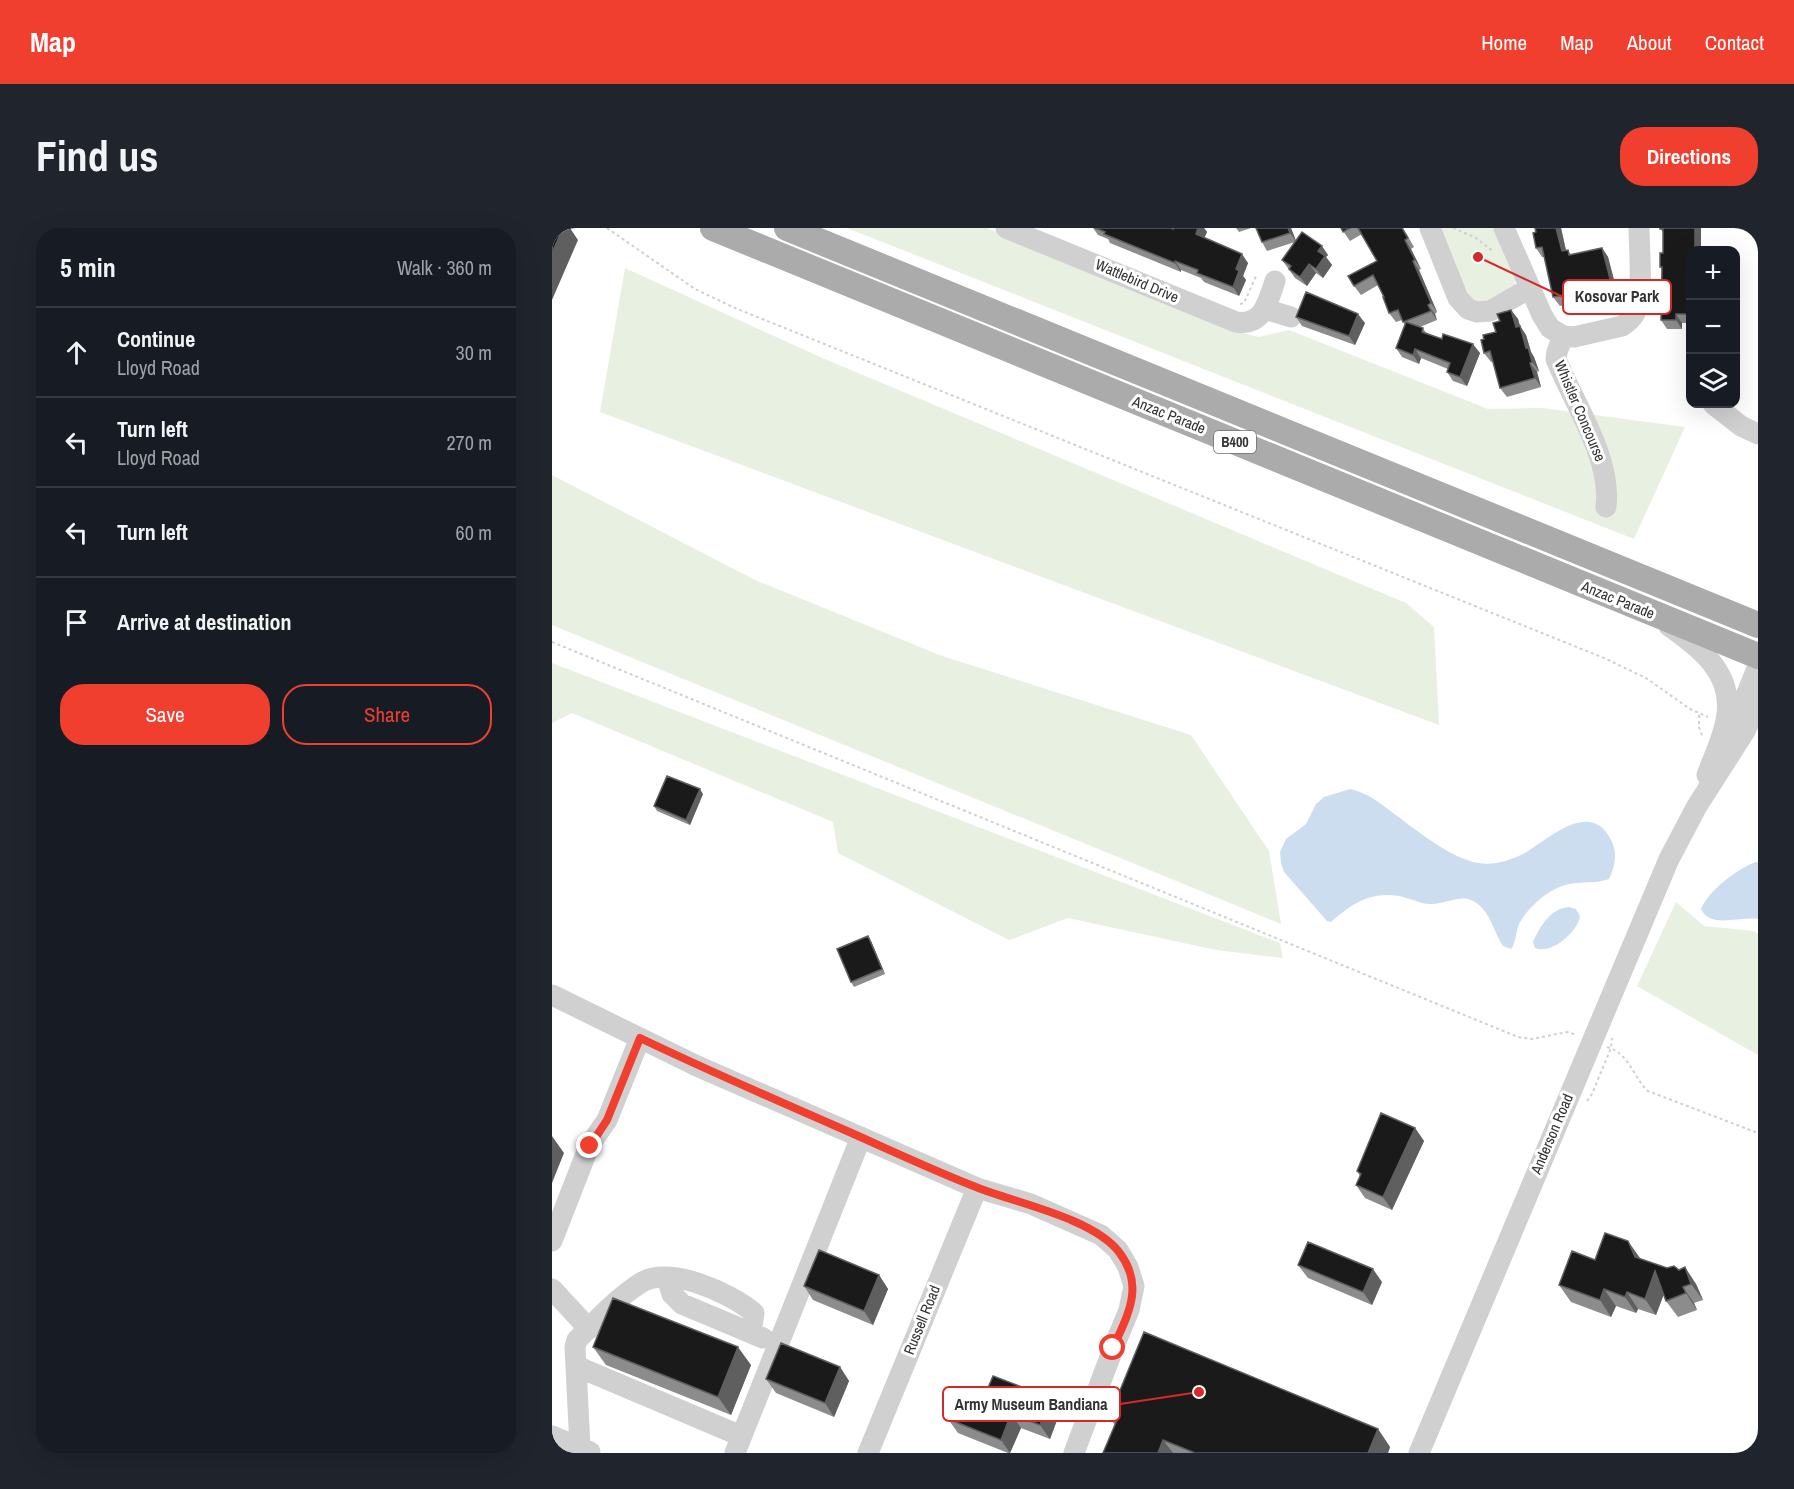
<!DOCTYPE html>
<meta charset="utf-8">
<style>
:root{--surface:#171b24;--page:#20242c;--text:#f1f3f6;--muted:#9ea1a6;--line:#363941;--accent:#f03f2f}
body{margin:0;font-family:"Archivo Narrow",sans-serif;background:var(--page);color:var(--text)}
.controls{position:absolute;right:18px;top:18px;display:grid;overflow:hidden;border-radius:12px;box-shadow:0 6px 24px #0002}
.controls button{width:54px;height:54px;display:grid;place-items:center;padding:0;border:0;border-bottom:2px solid var(--line);background:var(--surface);color:var(--text);font:30px sans-serif}
.stop{position:absolute;width:18px;height:18px;margin:-14px;border:4px solid #f03f2f;border-radius:50%;background:#fff}
.stop.end{background:#f03f2f;border-color:#fff;box-shadow:0 2px 6px #0008}
.list{margin:0;padding:0;list-style:none}
h2{display:flex;justify-content:space-between;align-items:center;height:78px;margin:0;padding:0 24px;font-size:26px}
h2 small{font-size:20px;font-weight:400;color:var(--muted)}
.list li{display:grid;grid-template-columns:39px 1fr auto;gap:18px;align-items:center;box-sizing:border-box;height:90px;padding:0 24px;border-top:2px solid var(--line)}
.list b{display:block;font-size:22px;white-space:nowrap}
.list p{margin:0;font-size:20px;white-space:nowrap;color:var(--muted)}
.list em{font-size:20px;font-style:normal;color:var(--muted)}
.actions{display:flex;gap:12px;padding:18px 24px}
.actions a{flex:1;padding:14px 0;border:2px solid var(--accent);border-radius:24px;text-align:center;font-size:21px;color:var(--accent)}
.actions .main{background:var(--accent);color:#fff}
.icon{flex:none;width:33px;height:33px;fill:none;stroke:currentColor;stroke-width:2;stroke-linecap:round;stroke-linejoin:round}
.map{position:relative;flex:none;width:1206px;height:1225px;overflow:hidden;border-radius:24px}
header{display:flex;align-items:center;gap:36px;box-sizing:border-box;height:84px;padding:0 30px;background:var(--accent);color:#fff}
header strong{font-size:28px}
nav{display:flex;gap:33px;margin-inline-start:auto;font-size:21px}
.intro{display:flex;align-items:center;justify-content:space-between;box-sizing:border-box;height:144px;padding:0 36px}
h1{margin:0;font-size:42px}
.button{padding:15px 27px;border-radius:24px;background:var(--accent);color:#fff;font-size:21px;font-weight:700}
main{display:flex;gap:36px;padding:0 36px}
aside{flex:1;background:var(--surface);border-radius:24px;box-shadow:0 6px 24px #0002}
.map>svg:first-child{display:block}
</style>
<header>
<strong>Map</strong>
<nav><a>Home</a><a>Map</a><a>About</a><a>Contact</a></nav>
</header>
<div class="intro"><h1>Find us</h1><a class="button">Directions</a></div>
<main>
<aside>
<h2>5 min<small>Walk · 360 m</small></h2>
<ul class="list">
<li><svg class="icon" aria-label="ahead" viewBox="0 0 24 24"><path d="M12 20V5M6 11l6-6 6 6"/></svg><div><b>Continue</b><p>Lloyd Road</p></div><em>30 m</em></li>
<li><svg class="icon" aria-label="left" viewBox="0 0 24 24"><path d="M17 20v-9H6M10 6l-5 5 5 5"/></svg><div><b>Turn left</b><p>Lloyd Road</p></div><em>270 m</em></li>
<li><svg class="icon" aria-label="left" viewBox="0 0 24 24"><path d="M17 20v-9H6M10 6l-5 5 5 5"/></svg><div><b>Turn left</b></div><em>60 m</em></li>
<li><svg class="icon" aria-label="arrive" viewBox="0 0 24 24"><path d="M6 21V4h12l-3 4 3 4H6"/></svg><div><b>Arrive at destination</b></div></li>
</ul>
<div class="actions"><a class="main">Save</a><a>Share</a></div>
</aside>
<div class="map">
<svg width="1206" height="1225" viewBox="0 0 1206 1225">
<rect width="100%" height="100%" fill="#fff"/>
<path fill="#e7f0e1" d="M295,0h140l243,102 29,7 30,-7 199,79 54,-1 143,19 -51,112z
M882,0h63l19,52 -1,5 -26,19 -17,-3z
M73,40l195,89 586,246 28,24 5,98 -839,-313z
M0,247l203,105 187,76 249,79 78,116 12,73 -729,-299z
M0,435l728,280 3,15 -67,-8 -148,-32 -59,22 -171,-87 -5,-31 -261,-109 -20,10z
M1124,674l28,24 50,5 4,3v121l-121,-69z"/>
<path fill="#cdddf0" d="M798,561c18,4 29,13 43,24 22,16 51,40 77,48 18,6 37,1 53,-7 25,-14 67,-56 88,-14 7,12 4,27 -2,39 -11,4 -21,3 -33,4 -23,2 -44,20 -56,39 -5,9 -3,19 -9,27l-8,-3c-10,-15 -13,-38 -32,-46 -12,-5 -28,5 -41,4 -9,0 -18,-5 -27,-7 -31,-7 -50,6 -72,25l-4,-1 -43,-49 -3,-9 -1,-11 6,-13 20,-15 10,-20 8,-7z
M1203,634h3v57c-18,-3 -48,10 -57,-10 8,-19 35,-39 54,-47z
M1017,679l7,2 4,7c-2,16 -29,39 -45,32l-2,-6c7,-16 18,-34 36,-35z"/>
<g fill="none" stroke-linecap="round" stroke-linejoin="round">
<path stroke="#d0d0d0" stroke-width="2" stroke-dasharray="3 3" stroke-linecap="butt" d="M55,0l88,61 40,19 869,350 42,20 44,31 18,8
M901,0l23,10 18,14
M688,76l4,-1 13,-29
M0,414l966,395 14,2 35,-7 10,3
M1147,487v12l4,11
M1055,819c23,7 25,29 41,44l110,42
M1035,873l5,-7 19,-46 1,-10"/>
<path stroke="#d0d0d0" stroke-width="21" d="M454,0l230,94c27,4 32,-20 39,-41
M878,0l28,70 10,11 9,3 13,-1 40,-23
M952,0l38,87 8,13 13,8 11,1 48,-11c6,-4 10,-7 13,-13 9,-17 4,-64 4,-85
M713,81l26,8
M1011,108l-6,16 -1,7c18,45 56,99 50,148
M1161,176l28,22 17,8
M1117,398c31,22 63,46 58,88 -2,20 -13,42 -20,61
M1185,490l21,-52
M0,767l145,71 280,122 54,16 70,31 17,15 10,17 6,19 -5,24 -16,39 -39,104
M0,1013l37,-95 18,-26 33,-82
M115,1050l5,16 10,10 81,34
M0,1061l37,40
M24,1138l165,70
M0,1208l38,16
M28,1219l-5,-100 2,-7c19,-19 39,-41 62,-56 29,-20 92,9 115,29l-3,20
M183,1225l126,-316
M316,1225l109,-265
M867,1225l250,-594 28,-53 48,-75 13,-28"/>
<path stroke="#ababab" stroke-width="26" d="M161,0l1045,428
M235,0l971,397"/>
</g>
<path fill="#8c8c8c" d="M541,0h78l2,1v-1h31l3,4 -3,6 44,25 -5,13 3,4 -7,16 -35,-14 -3,-4 -20,-8v2l-71,-29 -2,-4 -10,-4z
M684,0h15l-12,4z
M704,0h35l5,13 32,14 -2,2 6,8 -9,13 -7,-5 -9,13 -12,-8 -13,-18 13,-18 -28,9 -5,-9z
M789,0h62l11,19 -3,2 10,20 -2,1 18,42 -2,2 2,6 -17,7 3,1 3,5 54,20 -13,33 -14,-5 -6,-9 1,-3 -27,-11 -2,6 -17,-7 -6,-9 9,-23 -3,-5 -6,2 -7,-9 -5,-16 -6,-12 -17,10 -7,-9 23,-25 -15,-27 -12,7z
M983,0h26l5,22h2l3,5 31,-7 6,9 11,42 -13,3 -2,-2 -20,5 1,3 -13,3 -4,-7 -8,2 -7,-9 -9,-40h-2l-6,-9v-16z
M1108,0l30,22v73h-8v6h-15l-6,-9 1,-50 -2,-3 3,-14v-20z
M959,82l7,9 2,7 6,9 5,17 3,5 5,14 -2,1 4,15 -34,10 -7,-9 -7,-27 -2,1 -7,-9v-14l12,-7z
M744,89l69,6 -10,22 -53,-19z
M151,566l-13,31 -33,-14 -3,-5z
M319,713l14,33 -31,13 -3,-5z
M863,900l9,13 -32,69 -27,-12 -9,-13 4,-9 -3,-5z
M1088,1031l56,25 7,16 -9,3 3,7 -19,7 -12,-16 -2,-7 -8,21 -18,-6 -2,4 -20,-7 -5,11 -40,-15 -12,-17 36,-25z
M746,1037l84,17 -10,23 -64,-27z
M327,1047l9,14 -15,36 -60,-25 -9,-14z
M41,1119l158,18 -20,50 -125,-50z
M288,1139l9,14 -15,36 -58,-24 -10,-14z
M428,1179l80,5 -10,27 -29,-11 -11,25h-2l-50,-20 -10,-14z
M557,1189l269,12 12,18 -2,6h-285l12,-28z"/>
<path fill="#5f5f5f" d="M11,0h7l8,12 -26,60v-47z
M646,0h6l3,4 -5,11 -6,-9z
M736,0h3l5,13 -6,-8z
M1004,0h5l7,32 -6,-9z
M1143,0h6v22h-6z
M853,12l6,9 10,20 -6,-9z
M770,18l6,9 -2,2 6,8 -9,13 -7,-9 2,-18z
M1050,20l6,9 11,42 -6,-9z
M690,26l6,9 -5,13 3,4 -7,16 -6,-9 3,-18z
M623,33l6,9v2l-6,-9z
M861,33l6,9 18,42 -6,-9z
M757,36l7,9 -9,13 -7,-9z
M1026,67l6,10 1,3 -6,-9z
M876,77l7,9 2,6 -6,-9z
M959,82l7,9 2,7 6,9 5,17 3,5 5,14 -7,-9 -16,-35z
M806,86l7,9 -10,22 -6,-9z
M1124,86l6,9v6l-6,-9z
M921,116l7,9 -13,33 -7,-9z
M863,121l6,9 -2,6 -6,-9z
M978,135l7,9 4,15 -6,-9z
M148,561l3,5 -13,31 -4,-5z
M316,708l3,5 14,33 -3,-5z
M863,900l9,13 -32,69 -9,-13z
M0,908l12,17 -12,30z
M1076,1013l12,17 6,15 -11,-16z
M1133,1039l11,17 7,16 -12,-16z
M821,1041l9,13 -10,23 -9,-13z
M1103,1043l11,17 -10,27 -11,-16z
M327,1047l9,14 -15,36 -9,-14z
M1131,1059l11,16 3,7 -11,-17z
M1052,1061l12,17 -5,11 -11,-17z
M1075,1064l11,17 -2,4 -11,-16z
M186,1119l13,18 -20,50 -13,-18z
M288,1139l9,14 -15,36 -9,-14z
M499,1170l9,14 -10,27 -10,-14z
M459,1186l10,14 -11,25 -9,-13z
M826,1201l12,18 -2,6h-20z
M611,1212l10,13h-15z"/>
<path fill="#1a1a1a" stroke="#5f5f5f" stroke-width="1.5" d="M0,0h11l-11,25z
M543,0h76l2,1v-1h25l-2,6 46,20 -6,15 3,2 -6,16 -36,-14 1,-3 -23,-9v2l-71,-29 1,-2z
M704,0h32l2,5 -28,9z
M789,0h9l-7,4z
M806,0h44l6,10 -3,2 10,20 -2,1 18,42 -3,2 3,6 -28,11 -5,-12 -9,3 -6,-16h1l-11,-22 -19,11 -6,-10 29,-15z
M983,0h21l6,23 6,-1 1,5 33,-7 11,42 -14,3v-3l-21,5 1,4 -13,3 -2,-7 -11,2 -11,-50 -6,1 -3,-15 3,-1z
M1108,0h35v22h-5v64h-14v6h-15l1,-53h-2v-14h3v-24h-3z
M750,4l20,14 -4,5 7,5 -9,13 -7,-5 -9,13 -11,-8 2,-3 -9,-6z
M754,64l52,22 -9,22 -53,-19z
M959,82l5,17 4,-1 6,22 2,-1 4,15 -2,1 5,15 -35,10 -10,-37 -6,2 -3,-13 3,-1 -1,-4 13,-3 -3,-9 7,-2 -3,-7z
M854,94l17,6 -1,4 20,7 1,-5 30,10 -13,33 -13,-5 3,-9 -35,-14 -2,6 -17,-7z
M115,548l33,13 -14,31 -32,-14z
M316,708l14,33 -31,13 -14,-33z
M829,885l34,15 -32,69 -27,-12 5,-11 -4,-3z
M1053,1005l23,8 7,16 32,11 7,-2 5,4 6,-3 6,17 -8,3 3,6 -20,8 -11,-30 -10,28 -18,-7 -2,5 -21,-8 -4,11 -41,-15 13,-34 23,9z
M756,1014l65,27 -10,23 -65,-27z
M267,1022l60,25 -15,36 -60,-25z
M61,1070l125,49 -20,50 -125,-50z
M592,1104l234,97 -10,24h-173l-32,-13 -5,13h-55l14,-33 -8,-3z
M229,1115l59,24 -15,36 -59,-24z
M441,1148l58,22 -11,27 -29,-11 -10,26 -53,-21 9,-21 23,9z"/>
<g fill="none" stroke-linecap="round" stroke-linejoin="round">
<path stroke="#f03f2f" stroke-width="8" d="M38,918l17,-26 33,-82c69,33 138,63 207,93 43,19 85,39 129,56 39,16 117,31 143,65 26,34 9,62 -6,96"/>
</g>
<g text-anchor="middle" stroke-width="6" stroke-linejoin="round" paint-order="stroke">
<rect fill="#fff" stroke="#707070" stroke-width="1.5" x="662" y="203" width="42" height="22" rx="4.5"/>
<g font-size="14" font-weight="bold" fill="#333">
<text x="683" y="219">B400</text>
</g>
<g font-size="15" fill="#333" stroke="#fff">
<text transform="translate(585 53) rotate(23)" y="5">Wattlebird Drive</text>
<text transform="translate(1028 183) rotate(67)" y="5">Whistler Concourse</text>
<text transform="translate(617 187) rotate(22)" y="5">Anzac Parade</text>
<text transform="translate(1066 372) rotate(22)" y="5">Anzac Parade</text>
<text transform="translate(1000 906) rotate(-67)" y="5">Anderson Road</text>
<text transform="translate(370 1092) rotate(-68)" y="5">Russell Road</text>
</g>
</g>
<path fill="none" stroke="#d62828" stroke-width="2" d="M926 29L1011 69M647 1164L568 1176"/>
<g fill="#d62828" stroke="#fff" stroke-width="2">
<circle cx="926" cy="29" r="6"/>
<circle cx="647" cy="1164" r="6"/>
</g>
<g fill="#fff" stroke="#d62828" stroke-width="2">
<rect x="1011" y="52" width="108" height="34" rx="6"/>
<rect x="391" y="1159" width="177" height="34" rx="6"/>
</g>
<g font-size="16" text-anchor="middle" font-weight="bold" fill="#333">
<text x="1065" y="74">Kosovar Park</text>
<text x="479" y="1182">Army Museum Bandiana</text>
</g>
</svg>
<div class="controls">
<button>+</button>
<button>−</button>
<button><svg class="icon" aria-label="layers" viewBox="0 0 24 24"><path d="M12 4l9 5-9 5-9-5zM3 14l9 5 9-5"/></svg></button>
</div>
<div class="stop" style="left:561px;top:1120px"></div>
<div class="stop end" style="left:38px;top:918px"></div>
</div>
</main>
